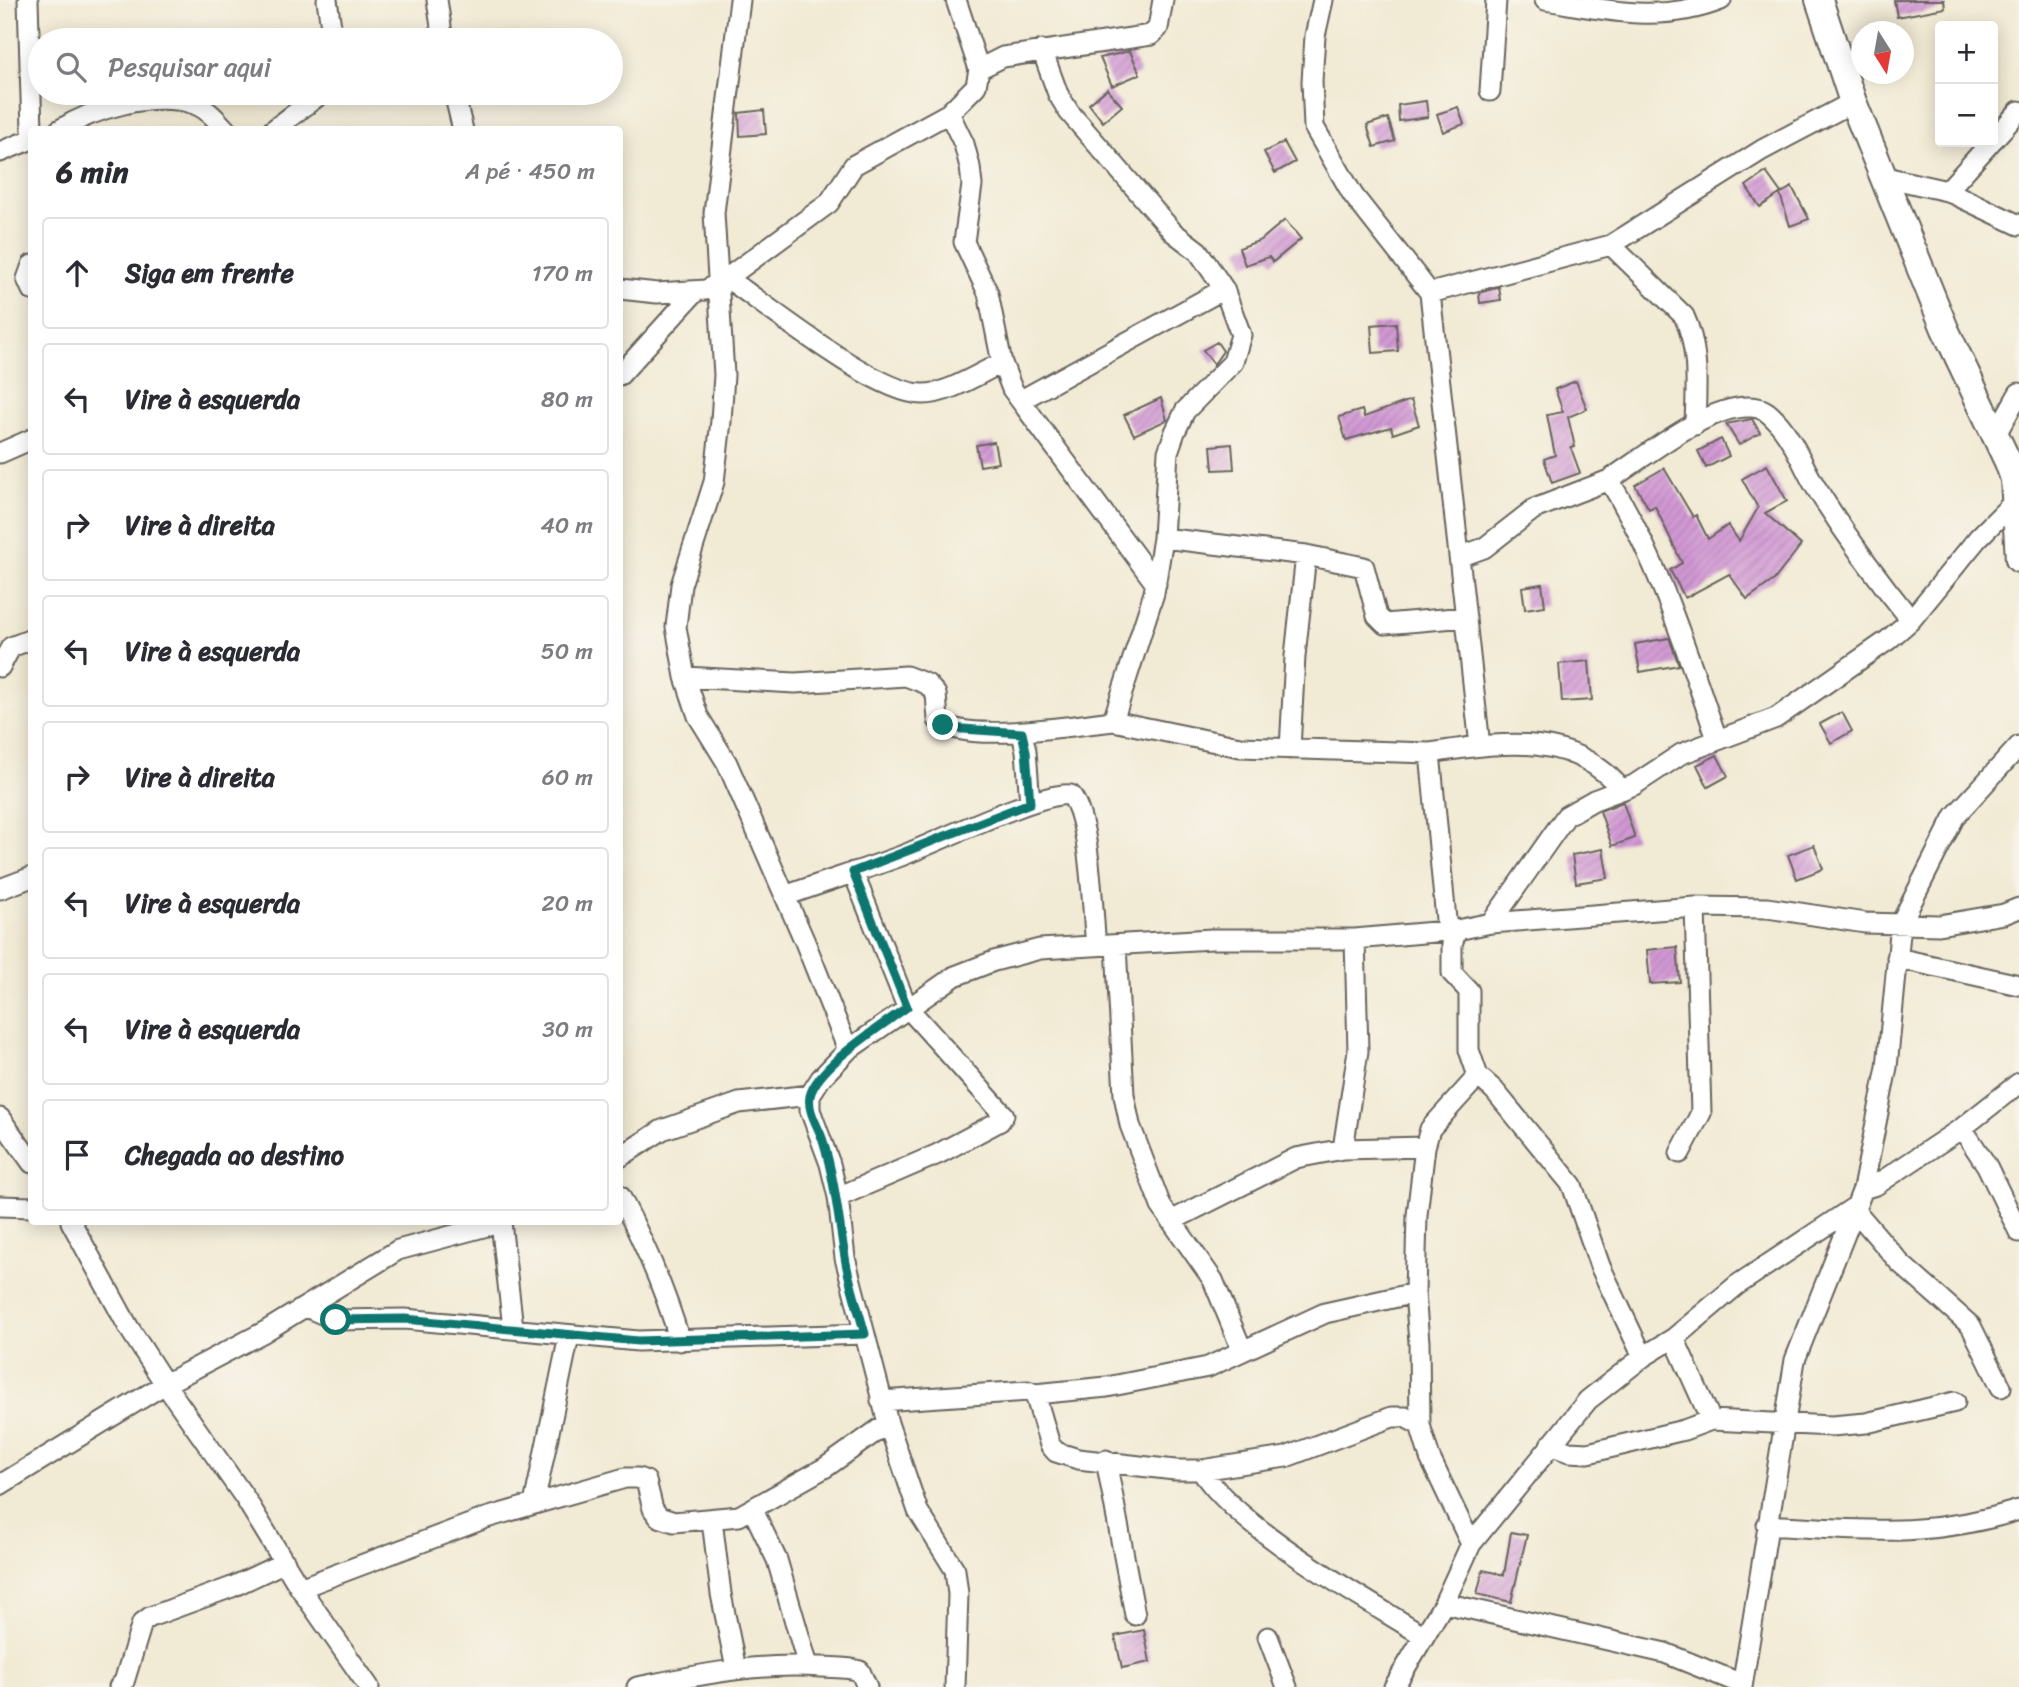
<!DOCTYPE html>
<html lang="pt">
<meta charset="utf-8">
<style>
:root{--surface:#fff;--page:#f7f7f7;--text:#2b2b33;--muted:#7c7c81;--line:#e1e1e2}
body{margin:0;font-family:Sriracha,sans-serif;background:var(--page);color:var(--text)}
.controls{position:absolute;right:21px;top:21px;display:grid;overflow:hidden;border-radius:7px;box-shadow:0 4px 18px #0003}
.controls button{width:63px;height:63px;display:grid;place-items:center;padding:0;border:0;border-bottom:2px solid var(--line);background:var(--surface);color:var(--text);font:35px sans-serif}
.compass{position:absolute;left:1851px;top:21px;width:63px;height:63px;border-radius:50%;background:var(--surface);box-shadow:0 4px 18px #0003;rotate:169deg}
.stop{position:absolute;width:21px;height:21px;margin:-16px;border:5px solid #0f766e;border-radius:50%;background:#fff}
.stop.end{background:#0f766e;border-color:#fff;box-shadow:0 2px 7px #0008}
.list{margin:0;padding:0;list-style:none}
h2{display:flex;justify-content:space-between;align-items:center;height:91px;margin:0;padding:0 28px;font-size:30px}
h2 small{font-size:23px;font-weight:400;color:var(--muted)}
.list li{display:grid;grid-template-columns:46px 1fr auto;gap:21px;align-items:center;box-sizing:border-box;height:112px;margin:0 14px 14px;padding:0 14px;border:2px solid var(--line);border-radius:7px}
.list b{display:block;font-size:26px;white-space:nowrap}
.list em{font-size:23px;font-style:normal;color:var(--muted)}
.icon{flex:none;width:38px;height:38px;fill:none;stroke:currentColor;stroke-width:2;stroke-linecap:round;stroke-linejoin:round}
.map{position:relative;flex:none;width:2019px;height:1687px;overflow:hidden}
.search{position:absolute;background:var(--surface);box-shadow:0 4px 18px #0003;left:28px;top:28px;width:595px;height:77px;display:flex;align-items:center;gap:18px;box-sizing:border-box;padding:0 24px;border-radius:38px;color:var(--muted);font-size:26px}
.panel{position:absolute;background:var(--surface);box-shadow:0 4px 18px #0003;left:28px;top:126px;width:595px;height:1099px;border-radius:7px}
.map>svg:first-child{display:block}
</style>
<div class="map">
<svg width="2019" height="1687" viewBox="0 0 2019 1687">
<defs>
<pattern id="building-hatch" width="6" height="6" patternUnits="userSpaceOnUse" patternTransform="scale(1.75)"><rect width="6" height="6" fill="#d198d4"/><path d="M-1 1l2-2M0 6l6-6M5 7l2-2" fill="none" stroke="#b382b5"/></pattern>
</defs>
<rect width="100%" height="100%" fill="#f7f3e8"/>
<filter id="ink" filterUnits="userSpaceOnUse"><feTurbulence type="fractalNoise" baseFrequency=".0143" numOctaves="2"/><feDisplacementMap in="SourceGraphic" scale="14" xChannelSelector="R" yChannelSelector="G"/><feConvolveMatrix kernelMatrix="1 2 1 2 8 2 1 2 1" color-interpolation-filters="sRGB"/></filter>
<filter id="wash" filterUnits="userSpaceOnUse"><feTurbulence type="fractalNoise" baseFrequency=".00686" numOctaves="4" result="noise"/><feDisplacementMap in="SourceGraphic" scale="28" xChannelSelector="R" yChannelSelector="G"/><feGaussianBlur stdDeviation="1.57" result="paint"/><feColorMatrix in="noise" values="0 0 0 0 0 0 0 0 0 0 0 0 0 0 0 0 0 1.4 0 .05"/><feComposite in="paint" operator="in"/></filter>
<g filter="url(#wash)">
<rect width="100%" height="100%" fill="#f1ead4"/>
<g id="blocks">
<path fill="url(#building-hatch)" d="M1894,0h50l1,8 -48,9z
M1130,51l10,23 -28,12 -12,-28z
M1107,89l15,17 -19,16 -14,-18z
M1426,101l2,16 -29,4 -1,-16z
M1458,107l6,17 -21,8 -6,-18z
M764,110l2,24 -26,2 -1,-23z
M1388,118l7,23 -21,6 -7,-22z
M1284,142l11,20 -20,11 -11,-21z
M1766,172l15,21 -21,14 -14,-21z
M1792,187l17,32 -19,7 -10,-32z
M1285,220l16,19 -28,23 -4,-5 -24,8 -6,-17 22,-8z
M1499,287l2,13 -21,3 -1,-10z
M1396,323l2,28 -25,2 -2,-28z
M1217,342l6,9 -9,13 -11,-14z
M1576,381l11,28 -19,8 7,30 -4,1 9,25 -28,10 -8,-24 11,-4 -8,-40 16,-3 -8,-23z
M1161,398l6,22 -33,15 -10,-20z
M1411,400l8,25 -26,9 -2,-7 -45,13 -7,-23 23,-7 2,7z
M1752,419l8,14 -21,12 -13,-21z
M1721,439l8,17 -23,12 -8,-17z
M994,442l4,21 -18,3 -4,-21z
M1232,444l2,25 -21,1 -2,-24z
M1767,465l20,36 -22,12 36,32 -27,35 -27,19 -18,-25 -44,24 -15,-28 12,-7 -27,-57 -6,3 -14,-24 29,-17 29,49 3,-2 12,24 20,-14 11,16 19,-33 -16,-29z
M1542,584l3,22 -20,3 -3,-22z
M1669,638l10,27 -39,7 -5,-28z
M1589,661l3,39 -30,2 -3,-38z
M1842,712l10,19 -21,12 -11,-19z
M1717,755l11,21 -20,11 -11,-22z
M1623,802l12,36 -23,8 -12,-35z
M1814,845l9,24 -26,10 -9,-24z
M1603,849l5,29 -32,5 -4,-28z
M1677,947l3,35 -30,2 -3,-34z
M1511,1532l16,3 -16,67 -34,-8 6,-24 21,5z
M1144,1630l6,32 -28,6 -7,-32z"/>
</g>
</g>
<g filter="url(#ink)">
<use href="#blocks" fill-opacity="0" stroke="#67645c" stroke-width="2"/>
<g fill="none" stroke-linecap="round" stroke-linejoin="round">
<defs>
<path id="street" d="M28,0l4,130
M327,0l6,40
M437,0l6,40
M740,0l-26,213 10,162 -3,46 -7,61 -33,103 -5,42 9,50 13,39 29,47 78,179 43,108
M1323,0l-8,36 -3,45 2,46 39,68 77,98 50,453
M1545,0c62,10 115,24 176,0
M979,69l24,-12 148,-22 7,-7 5,-28
M1490,91l6,-91
M454,93l9,37
M949,113l15,31 6,23 2,18 -8,57 24,51 14,70 10,26 144,195
M59,130c36,-22 91,-38 132,-27 15,4 25,16 35,27
M273,130l49,-37
M1993,140l26,-29
M0,152l32,-13
M1885,177l62,14 72,34
M1947,191l44,-49
M1611,245l73,71c16,34 12,72 11,109
M32,265l-5,14 5,11
M727,278c42,29 149,116 196,116 26,0 56,-21 79,-31
M620,289l37,4 49,-3 21,-12 102,-75 25,-38 95,-52 27,-27 3,-17 -23,-69
M1430,293l181,-48 151,-95 91,-48
M620,375l75,-83
M1021,400l203,-111
M1996,434l23,-41
M0,453l32,-14
M1609,480c36,-23 98,-75 141,-73 15,0 21,8 30,18 15,18 23,41 35,61 29,47 61,91 96,134
M1163,538l143,17 58,12 13,49 8,8 81,-7
M1459,557l25,-9 50,-39 75,-29c49,79 78,172 108,259
M0,667l11,-20 21,-8
M685,677l110,6 111,-7 21,8 9,10 2,26c25,25 138,5 175,1l41,-128 9,-55 5,-86 7,-20 10,-21 48,-49 8,-27 -17,-46 -26,-38 -25,-19 -104,-120 -11,-18 -16,-44
M1113,721l127,26 190,6
M1022,733l4,18 4,52
M1290,749l5,-93 11,-101
M0,889l32,-12
M785,896c39,-14 78,-26 116,-40 34,-13 143,-66 170,-61 20,26 21,115 25,151
M1491,923l75,-107 28,-16 40,-15 47,-31 95,-36 112,-78 23,-20 67,-82 38,-38
M1447,930l-17,-177c69,-10 142,-24 192,37
M1457,930l-5,14v29l17,18v59l9,26
M1116,945l8,150 6,30 31,81 52,74 29,70
M1897,958l122,27
M0,1118l32,45
M1962,1128l25,38 32,66
M1343,1149l15,-98 -3,-112
M1680,1153l21,-40 -6,-206
M620,1157l42,-27 77,-27 71,-8
M1863,1189l13,-4 86,-57 57,-45
M620,1196c25,48 45,94 60,145
M838,1197l100,-43 62,-33 4,-6 -97,-108 -54,-135
M0,1206l32,1
M1171,1221l125,-63 47,-9 82,-2
M71,1222l58,106 36,56 80,114 55,90 69,99
M501,1222l12,106
M306,1307l30,13 69,-1 233,22 227,-7
M1674,1338l37,82
M1035,1394l72,-7 101,-20 117,-54 90,-20
M881,1401l147,-10 7,3 15,51 6,7 22,7 97,11h26l85,-13 106,-40h13l15,8 10,33 41,86
M1420,1425l-1,-83 -4,-49 2,-78 8,-68 5,-18 48,-53 16,14 78,95 28,81 43,91
M1550,1445l19,7 19,1 96,-23 27,-10 121,6 34,-3 89,-21
M1106,1460l29,155
M1201,1470c37,59 161,127 223,166
M0,1485l165,-101 99,-52 134,-82 104,-28
M534,1504l35,-168
M753,1510l24,50 31,106
M712,1520l9,74 15,75
M1767,1525c94,5 160,14 252,-15
M300,1588l186,-70 139,-40h13l8,3 7,28 6,8 15,5 65,-6 87,-49 62,-44
M1444,1603l221,50 77,31
M1268,1637l19,50
M119,1687l5,-5 18,-59 8,-6 82,-30 53,-25
M637,1687c62,-12 122,-25 185,-20 13,1 26,0 38,4l7,16
M955,1687l3,-93 -3,-24 -37,-59 -30,-88 -43,-165 -7,-61 -8,-33 -20,-54v-15l11,-17 27,-28 107,-74 39,-15 46,-12 172,-10h143l102,-9 34,-7 204,-16 72,1 98,15 74,2 65,-11 15,-6
M1394,1687l50,-84 27,-59 117,-144 55,-43 31,-19 63,-53 116,-77 47,55 71,63 30,61
M1742,1687l53,-327 68,-171 24,-122 14,-144 54,-107 64,-70"/>
<path id="secondary" d="M1819,0l34,102 92,227 63,133 6,17 5,80"/>
</defs>
<use href="#street" stroke="#67645c" stroke-width="23"/>
<use href="#secondary" stroke="#67645c" stroke-width="30"/>
<use href="#street" stroke="#fff" stroke-width="19"/>
<use href="#secondary" stroke="#fff" stroke-width="26"/>
</g>
</g>
<g fill="none" stroke-linecap="round" stroke-linejoin="round" filter="url(#ink)">
<path stroke="#0f766e" stroke-width="9" d="M336,1320l69,-1 233,22 227,-7c-7,-26 -16,-51 -20,-77 -7,-40 -10,-77 -22,-116 -4,-14 -16,-29 -13,-45 7,-30 73,-71 97,-89l-54,-135 177,-69 -4,-52 -4,-18 -74,-5 -5,-3"/>
</g>
</svg>
<div class="controls">
<button>+</button>
<button>−</button>
</div>
<svg class="compass" viewBox="-18 -18 36 36"><path d="M0-13l5 13h-10z" fill="#e53935"/><path d="M0 13l5-13h-10z" fill="#7c7c81"/></svg>
<div class="stop" style="left:336px;top:1320px"></div>
<div class="stop end" style="left:943px;top:725px"></div>
<div class="search"><svg class="icon" aria-label="search" viewBox="0 0 24 24"><circle cx="10" cy="10" r="6"/><path d="M15 15l6 6"/></svg>Pesquisar aqui</div>
<section class="panel">
<h2>6 min<small>A pé · 450 m</small></h2>
<ul class="list">
<li><svg class="icon" aria-label="ahead" viewBox="0 0 24 24"><path d="M12 20V5M6 11l6-6 6 6"/></svg><div><b>Siga em frente</b></div><em>170 m</em></li>
<li><svg class="icon" aria-label="left" viewBox="0 0 24 24"><path d="M17 20v-9H6M10 6l-5 5 5 5"/></svg><div><b>Vire à esquerda</b></div><em>80 m</em></li>
<li><svg class="icon" aria-label="right" viewBox="0 0 24 24"><path d="M7 20v-9h11M14 6l5 5-5 5"/></svg><div><b>Vire à direita</b></div><em>40 m</em></li>
<li><svg class="icon" aria-label="left" viewBox="0 0 24 24"><path d="M17 20v-9H6M10 6l-5 5 5 5"/></svg><div><b>Vire à esquerda</b></div><em>50 m</em></li>
<li><svg class="icon" aria-label="right" viewBox="0 0 24 24"><path d="M7 20v-9h11M14 6l5 5-5 5"/></svg><div><b>Vire à direita</b></div><em>60 m</em></li>
<li><svg class="icon" aria-label="left" viewBox="0 0 24 24"><path d="M17 20v-9H6M10 6l-5 5 5 5"/></svg><div><b>Vire à esquerda</b></div><em>20 m</em></li>
<li><svg class="icon" aria-label="left" viewBox="0 0 24 24"><path d="M17 20v-9H6M10 6l-5 5 5 5"/></svg><div><b>Vire à esquerda</b></div><em>30 m</em></li>
<li><svg class="icon" aria-label="arrive" viewBox="0 0 24 24"><path d="M6 21V4h12l-3 4 3 4H6"/></svg><div><b>Chegada ao destino</b></div></li>
</ul>
</section>
</div>
